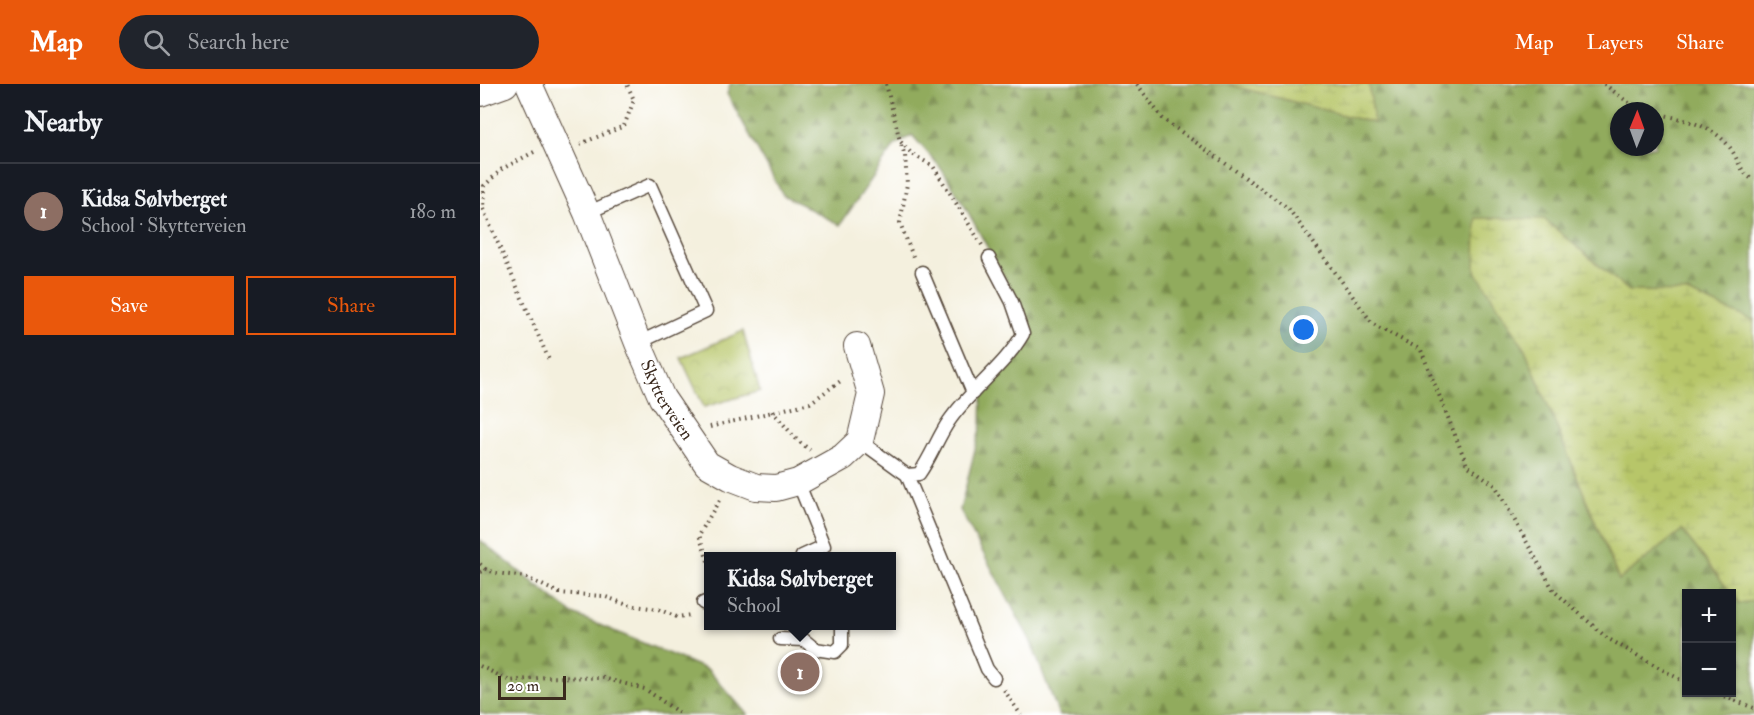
<!DOCTYPE html>
<meta charset="utf-8">
<style>
:root{--surface:#171b24;--page:#20242c;--text:#f1f3f6;--muted:#9ea1a6;--line:#363941;--accent:#ea580c}
body{margin:0;font-family:"IM FELL Double Pica",serif;background:var(--page);color:var(--text)}
.controls{position:absolute;right:18px;bottom:18px;display:grid;overflow:hidden;border-radius:0px;box-shadow:0 2px 4px #0004}
.controls button{width:54px;height:54px;display:grid;place-items:center;padding:0;border:0;border-bottom:2px solid var(--line);background:var(--surface);color:var(--text);font:30px sans-serif}
.compass{position:absolute;left:1130px;top:18px;width:54px;height:54px;border-radius:50%;background:var(--surface);box-shadow:0 2px 4px #0004;rotate:1deg}
.scale{position:absolute;left:18px;bottom:15px;width:68px;box-sizing:border-box;padding-left:6px;border:3px solid #3b2a1e;border-top:0;font-size:16px;line-height:21px;white-space:nowrap;color:#3b2a1e;-webkit-text-stroke:4px #fff;paint-order:stroke}
.you{position:absolute;left:824px;top:246px;width:21px;height:21px;margin:-15px;border:4px solid #fff;border-radius:50%;background:#1a73e8;box-shadow:0 0 0 9px #1a73e833}
.badge{display:grid;place-items:center;width:39px;height:39px;border-radius:50%;background:var(--accent);color:#fff;font-size:20px;font-weight:700}
.pin{position:absolute;translate:-50% -50%;border:3px solid #fff;box-shadow:0 2px 6px #0006}
.popup{position:absolute;left:224px;top:468px;width:192px;height:78px;box-sizing:border-box;display:grid;place-content:center;border-radius:0px;background:var(--surface);filter:drop-shadow(0 2px 4px #0005);font-size:20px;white-space:nowrap;color:var(--muted)}
.popup b{font-size:22px;color:var(--text)}
.popup::after{content:'';position:absolute;left:50%;top:100%;margin-left:-12px;border:12px solid transparent;border-top-color:var(--surface)}
.list{margin:0;padding:0;list-style:none}
h2{display:flex;justify-content:space-between;align-items:center;height:78px;margin:0;padding:0 24px;font-size:26px}
h2 small{font-size:20px;font-weight:400;color:var(--muted)}
.list li{display:grid;grid-template-columns:39px 1fr auto;gap:18px;align-items:center;box-sizing:border-box;height:96px;padding:0 24px;border-top:2px solid var(--line)}
.list b{display:block;font-size:22px;white-space:nowrap}
.list p{margin:0;font-size:20px;white-space:nowrap;color:var(--muted)}
.list em{font-size:20px;font-style:normal;color:var(--muted)}
.actions{display:flex;gap:12px;padding:18px 24px}
.actions a{flex:1;padding:14px 0;border:2px solid var(--accent);border-radius:0px;text-align:center;font-size:21px;color:var(--accent)}
.actions .main{background:var(--accent);color:#fff}
.icon{flex:none;width:33px;height:33px;fill:none;stroke:currentColor;stroke-width:2;stroke-linecap:round;stroke-linejoin:round}
.map{position:relative;flex:none;width:1274px;height:631px;overflow:hidden}
header{display:flex;align-items:center;gap:36px;box-sizing:border-box;height:84px;padding:0 30px;background:var(--accent);color:#fff}
header strong{font-size:28px}
nav{display:flex;gap:33px;margin-inline-start:auto;font-size:21px}
.search{width:420px;height:54px;background:var(--page);display:flex;align-items:center;gap:15px;box-sizing:border-box;padding:0 21px;border-radius:33px;color:var(--muted);font-size:22px}
main{display:flex}
aside{flex:1;background:var(--surface)}
.map>svg:first-child{display:block}
</style>
<header>
<strong>Map</strong>
<div class="search"><svg class="icon" aria-label="search" viewBox="0 0 24 24"><circle cx="10" cy="10" r="6"/><path d="M15 15l6 6"/></svg>Search here</div>
<nav><a>Map</a><a>Layers</a><a>Share</a></nav>
</header>
<main>
<aside>
<h2>Nearby<small></small></h2>
<ul class="list">
<li><span class="badge" style="background:#8d6e63">1</span><div><b>Kidsa Sølvberget</b><p>School · Skytterveien</p></div><em>180 m</em></li>
</ul>
<div class="actions"><a class="main">Save</a><a>Share</a></div>
</aside>
<div class="map">
<svg width="1274" height="631" viewBox="0 0 1274 631">
<defs>
<pattern id="forest-firs" width="22" height="20" patternUnits="userSpaceOnUse" patternTransform="scale(1.5)"><rect width="22" height="20" fill="#91ab5d"/><path d="M5 1l3.5 6h-7zM16 11l3.5 6h-7z" fill="#788b4c"/></pattern>
<pattern id="wetland-marsh" width="20" height="14" patternUnits="userSpaceOnUse" patternTransform="scale(1.5)"><rect width="20" height="14" fill="#b7c669"/><path d="M1 5h8M5 5V1M11 12h8M15 12V8" fill="none" stroke="#9eaa5b"/></pattern>
<pattern id="park-crowns" width="20" height="18" patternUnits="userSpaceOnUse" patternTransform="scale(1.5)"><rect width="20" height="18" fill="#b7c669"/><path d="M2 6a3 3 0 1 1 6 0M12 15a3 3 0 1 1 6 0" fill="none" stroke="#9eaa5b"/></pattern>
</defs>
<rect width="100%" height="100%" fill="#fff"/>
<filter id="ink" filterUnits="userSpaceOnUse"><feTurbulence type="fractalNoise" baseFrequency=".0167" numOctaves="2"/><feDisplacementMap in="SourceGraphic" scale="12" xChannelSelector="R" yChannelSelector="G"/><feConvolveMatrix kernelMatrix="1 2 1 2 8 2 1 2 1" color-interpolation-filters="sRGB"/></filter>
<filter id="wash" filterUnits="userSpaceOnUse"><feTurbulence type="fractalNoise" baseFrequency=".008" numOctaves="4" result="noise"/><feDisplacementMap in="SourceGraphic" scale="24" xChannelSelector="R" yChannelSelector="G"/><feGaussianBlur stdDeviation="1.35" result="paint"/><feColorMatrix in="noise" values="0 0 0 0 0 0 0 0 0 0 0 0 0 0 0 0 0 1.4 0 .05"/><feComposite in="paint" operator="in"/></filter>
<g filter="url(#wash)">
<rect width="100%" height="100%" fill="#f4f0de"/>
<path fill="url(#forest-firs)" stroke="#666a3e" stroke-width="1.5" fill-rule="evenodd" d="M250,0h497l146,39 -4,-39h385v237l-67,-29 -58,-1 -85,-72 -69,50 50,80 94,231 63,-50 57,72 15,-1v114h-695l-29,-75 -70,-130 21,-85 1,-34 25,-32 19,-19 3,-17 -65,-118 -24,-38 -28,-32 -17,10 -55,80 -57,-30 -56,-101zM1139,27h36v36h-36zM1206,510h46v98h-46z
M0,456l93,74 135,56 40,45h-262l-6,-3z"/>
<path fill="url(#wetland-marsh)" stroke="#797844" stroke-width="1.5" d="M747,0h142l5,39 -144,-38z
M996,134l68,1 85,72 58,1 67,29v280l-15,2 -57,-73 -63,50 -94,-231 -50,-79z"/>
<path fill="url(#park-crowns)" stroke="#797844" stroke-width="1.5" d="M263,247l17,60 -56,16 -23,-49z"/>
</g>
<g filter="url(#ink)">
<g fill="none" stroke-linecap="round" stroke-linejoin="round">
<defs>
<path id="service" d="M107,129l63,-28 56,126 -68,32
M442,188l51,121
M380,357l47,34 80,194 7,9
M427,391l12,-1c12,-17 19,-37 30,-53 22,-32 55,-54 74,-87l-11,-32 -23,-44
M318,398l26,64 -22,10
M223,519l5,-2
M300,555l24,1 11,9 20,3 7,-7v-19"/>
<g id="minor">
<path id="s1" d="M49,0l58,129 51,130 24,55 45,66 23,13 26,10 20,1 22,-6 45,-25 17,-16 11,-47 -14,-48"/>
<path d="M0,9l25,-9"/>
</g>
</defs>
<use href="#service" stroke="#57483b" stroke-width="15"/>
<use href="#minor" stroke="#57483b" stroke-width="28"/>
<path stroke="#57483b" stroke-width="4" stroke-dasharray="1.5 4.5" stroke-linecap="butt" d="M406,0l14,57 12,13 21,12 49,79
M657,0l26,35 125,89 85,116 48,26 46,115 28,20 59,106 53,47 79,45
M1124,0l33,25 10,2
M1175,29c25,6 54,10 72,31 12,13 11,28 27,36
M100,60l44,-18 10,-26 -7,-16
M421,61l4,10 2,29 -7,39 14,36
M54,68l-32,17 -18,17 -1,23 66,151
M292,327l25,29 13,10
M230,343l100,-24 32,-23
M228,477l-9,-26 22,-38
M0,480l5,5
M0,488l5,-3 11,4 29,4 34,16 44,3 25,9 30,4 19,8 14,-2
M0,582l30,15 37,-4 56,1 42,11 37,26
M524,606l17,25
M1233,608l41,16"/>
<use href="#service" stroke="#fff" stroke-width="12"/>
<use href="#minor" stroke="#fff" stroke-width="26"/>
</g>
</g>
<g text-anchor="middle" stroke-width="4.5" stroke-linejoin="round" paint-order="stroke">
<g font-size="18" fill="#3b2a1e" stroke="#fff">
<text dy="6" stroke="none"><textPath href="#s1" startOffset="345">Skytterveien</textPath></text>
</g>
</g>
</svg>
<div class="controls">
<button>+</button>
<button>−</button>
</div>
<svg class="compass" viewBox="-18 -18 36 36"><path d="M0-13l5 13h-10z" fill="#e53935"/><path d="M0 13l5-13h-10z" fill="#9ea1a6"/></svg>
<div class="scale">20 m</div>
<div class="you"></div>
<div class="pin badge" style="left:320px;top:588px;background:#8d6e63">1</div>
<div class="popup"><b>Kidsa Sølvberget</b>School</div>
</div>
</main>
